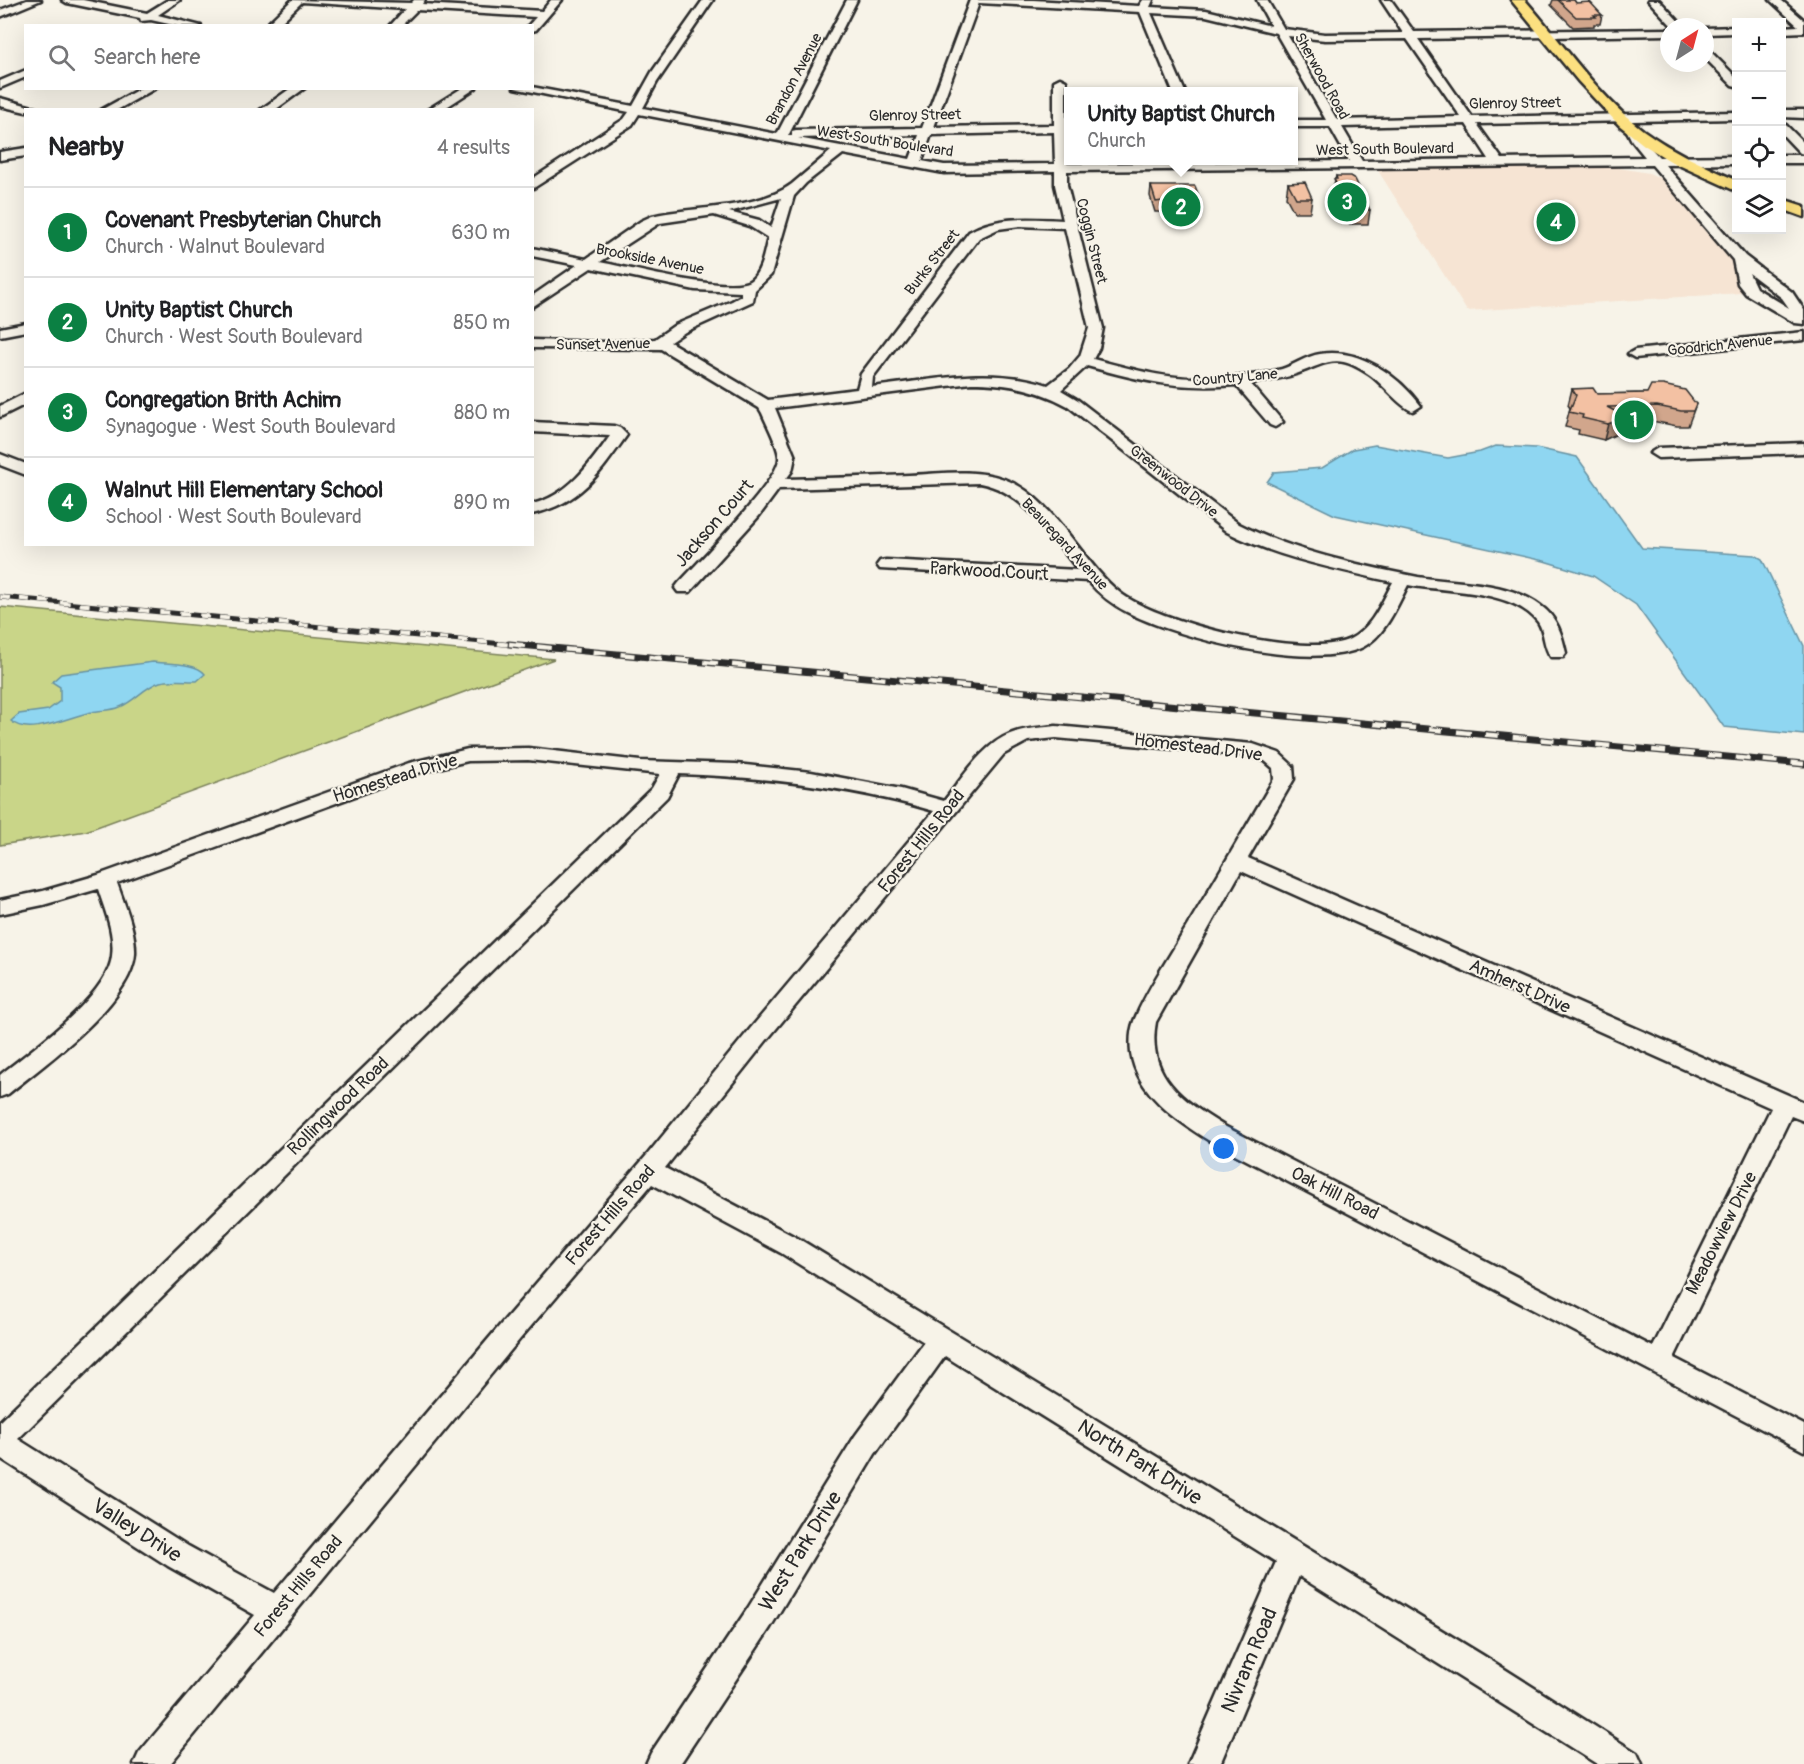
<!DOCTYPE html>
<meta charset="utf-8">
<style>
:root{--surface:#fff;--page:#f6f6f6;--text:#202124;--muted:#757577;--line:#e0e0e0;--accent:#0b8043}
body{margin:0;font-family:Pangolin,sans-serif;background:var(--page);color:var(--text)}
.controls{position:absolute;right:18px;top:18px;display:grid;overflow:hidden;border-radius:0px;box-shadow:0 6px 24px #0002}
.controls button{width:54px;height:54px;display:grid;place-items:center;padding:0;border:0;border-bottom:2px solid var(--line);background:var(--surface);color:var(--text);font:30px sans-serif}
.compass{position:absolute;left:1660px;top:18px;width:54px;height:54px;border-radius:50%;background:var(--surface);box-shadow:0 6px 24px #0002;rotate:36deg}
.you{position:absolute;left:1224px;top:1149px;width:21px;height:21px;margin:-15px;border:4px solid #fff;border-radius:50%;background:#1a73e8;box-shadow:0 0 0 9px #1a73e833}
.badge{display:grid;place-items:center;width:39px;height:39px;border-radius:50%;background:var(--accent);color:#fff;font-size:20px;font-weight:700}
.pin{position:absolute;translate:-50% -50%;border:3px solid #fff;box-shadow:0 2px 6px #0006}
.popup{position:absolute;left:1064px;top:87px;width:234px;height:78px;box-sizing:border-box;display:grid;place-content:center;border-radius:0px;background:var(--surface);filter:drop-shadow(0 2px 4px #0005);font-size:20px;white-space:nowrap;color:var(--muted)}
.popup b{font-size:22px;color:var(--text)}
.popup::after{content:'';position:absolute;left:50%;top:100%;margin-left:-12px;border:12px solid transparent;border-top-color:var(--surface)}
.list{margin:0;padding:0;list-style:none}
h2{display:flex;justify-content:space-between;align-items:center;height:78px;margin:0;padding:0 24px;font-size:26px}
h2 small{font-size:20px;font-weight:400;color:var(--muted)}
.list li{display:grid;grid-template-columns:39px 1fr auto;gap:18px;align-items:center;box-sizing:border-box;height:90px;padding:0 24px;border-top:2px solid var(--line)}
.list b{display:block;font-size:22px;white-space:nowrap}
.list p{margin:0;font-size:20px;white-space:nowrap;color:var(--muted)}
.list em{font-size:20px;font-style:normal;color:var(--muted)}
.icon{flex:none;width:33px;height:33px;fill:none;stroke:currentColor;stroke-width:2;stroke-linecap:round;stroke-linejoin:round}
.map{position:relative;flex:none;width:1804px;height:1764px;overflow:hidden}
.search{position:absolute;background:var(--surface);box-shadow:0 6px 24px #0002;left:24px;top:24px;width:510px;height:66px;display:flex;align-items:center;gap:15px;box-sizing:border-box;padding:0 21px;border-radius:0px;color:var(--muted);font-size:22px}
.panel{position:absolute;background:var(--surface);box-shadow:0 6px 24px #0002;left:24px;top:108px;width:510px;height:438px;border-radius:0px}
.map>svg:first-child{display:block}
</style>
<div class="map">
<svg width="1804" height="1764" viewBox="0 0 1804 1764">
<rect width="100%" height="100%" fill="#f7f3e8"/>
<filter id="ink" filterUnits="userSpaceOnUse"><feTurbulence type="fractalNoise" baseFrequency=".0167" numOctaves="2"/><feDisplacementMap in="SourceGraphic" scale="12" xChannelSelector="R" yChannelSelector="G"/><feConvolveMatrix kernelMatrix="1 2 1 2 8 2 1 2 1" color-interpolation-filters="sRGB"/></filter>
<g filter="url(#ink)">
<path fill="#f6e4d3" d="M1601,165l48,8 19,9 68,79 5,32 -274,18 -90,-142z"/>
<path fill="#c9d588" stroke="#7a805a" stroke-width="1.5" d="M0,607l554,52 -468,172 -86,14z"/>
<path fill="#8fd6f1" stroke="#6792a2" stroke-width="1.5" d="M1375,445l73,13 32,-6 16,-6 40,2 41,9 65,91 113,7 7,4 42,87v89l-80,-8 -88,-122 -43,-29 -49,-15 -209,-46 -68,-33 7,-10 48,-4 31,-19z
M153,662c14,2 43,0 52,12l-8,7c-12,0 -26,-2 -37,1 -16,5 -25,19 -40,25 -9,4 -19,3 -28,5 -20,3 -63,26 -81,9l8,-7 29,-4 12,-9v-14l-8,-5 9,-8z"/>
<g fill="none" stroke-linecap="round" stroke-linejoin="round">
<defs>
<path id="minor" d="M27,0h14l-41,17v-7z
M62,0h21l64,13 21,-13h12l-22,15 43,11h-23l-27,-6 -10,1 -1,-3 -73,-15z
M292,0l119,3 3,-3h11l-3,4 120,7 9,-11h11l-26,30 -4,1v-5h-4l8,-9 -119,-7 -16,16h-11l15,-17 -103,-7 -25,24h-12z
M703,0h10l-56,82 -14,26 134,26 70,-134h10l-69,136h4v-5l4,-1 126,-2 48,-128h63l106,6 4,-6h10l-3,7 56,3 65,16 -14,-26h10l17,29 41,5 78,-1 -22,-33h10l23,32 255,-3v6l-251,4 54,78 264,-5v7l-259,5 25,35 143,-2 -13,-16 -7,-14 6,-4 4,1 8,16 16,17 77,-1v8l-71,1 80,91 47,36 12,18v14l-9,-1 -49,-29 -8,-10 -5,-24 -81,-95 -585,6v14l36,143 -4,20 -6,11c35,9 71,20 108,19 26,0 55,-2 81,-9 13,-4 24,-13 38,-15 39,-7 79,22 101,52l-8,5c-12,-3 -31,-28 -43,-36 -33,-23 -41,-13 -74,-1 -14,5 -30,7 -46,9l33,39 -8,5 -5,-2 -34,-40c-55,5 -96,-4 -149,-19l-26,24 17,10 161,124c55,28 119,41 179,53 41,7 88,3 123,29 16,11 21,29 25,47l-3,4h-12c-8,-10 -6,-25 -13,-35 -25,-33 -93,-30 -130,-37 -11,21 -23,51 -45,62 -51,25 -187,-9 -236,-35 -16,-8 -28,-18 -39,-31l-208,-12 -3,-4 3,-4 6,-1 192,10c-26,-32 -54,-79 -98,-87l-201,6 -20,27 -69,76h-12l-3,-4 3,-4c18,-20 103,-104 101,-127 -1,-12 -12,-32 -17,-44l-3,-5 -98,-59 -129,-1v-8l71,2 52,-3 20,-14 57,-24 9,-5v-4l-46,-2 -104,-22 -59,39v-11l45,-31 -45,-9v-8l54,11 55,-38 11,-5c41,-10 105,-6 140,-32 13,-11 26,-22 39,-33l-192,-37 -7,11 -100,64v-10l92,-60 5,-7 -115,-24 18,-1 101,19 19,-34zM979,3l161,9 33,80h12l-34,-79 55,3 70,17 50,87h-32v7h36l19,34 -282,3 1,-39 -2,-1v-43l-6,-3 -6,3v44l-120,2zM1288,36l37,4 82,-1 54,78 -124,3zM1466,124l23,35 -127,2 -20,-34zM1054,132l1,32 -111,1 -22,-4 9,-26zM919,135l-9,24 -112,-21zM843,154l101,19 111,-2v14l8,35c-32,-1 -65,-5 -94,12l-108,142 -4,15 -89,11 -98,-58 15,-10 68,-31 2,-11 16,-15 23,-79 12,-13zM781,198l-10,30 -12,-8 -30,-8zM714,215l35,11 19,12c-4,14 -6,33 -17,42 -18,15 -125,-13 -151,-18l60,-39zM1020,226l45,2 24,100 -9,28 -11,13 -21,16c-57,-19 -117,-5 -176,2l1,-10 106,-139 19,-9zM1749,273l33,25 7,10 -33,-20zM971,383c35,0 66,6 97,23l159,126c51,26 110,37 166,50 -11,20 -21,46 -43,57 -42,21 -195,-17 -231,-47 -38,-31 -67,-96 -115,-113 -31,-11 -64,-5 -95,-4 -41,2 -82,3 -123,4l6,-8 3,-14 -20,-49z
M1648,0h11l25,27h-11z
M1770,0h11l23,20v12l-22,1v-6l16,-1z
M1736,27v6l-31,1v-6z
M1705,49l4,1 27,27v9l-4,-1 -27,-27z
M26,70v7l-26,11v-7z
M141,88h15l-39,22h-16z
M291,88h14l-30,22h-15z
M462,88h14l-34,22h-15z
M0,98l36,10 2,2h-12v2l-26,-6z
M1782,110h22v8l-22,-1z
M1782,124l4,1 18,18v11l-4,-1 -18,-19z
M26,148v8l-26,4v-8z
M1782,155h22v8h-22z
M26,323v8l-26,5v-8z
M1804,332v8l-169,18 -7,-4 7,-4z
M26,393v11l-26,13v-11z
M532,422l82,4 6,2 7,7c-27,38 -47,69 -95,79v-10c36,-8 58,-40 78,-68l-78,-4z
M1804,443v10l-146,5 -8,-5 8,-5z
M0,454l26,10v11l-26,-10z
M1056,726l197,18 26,9 14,13 1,13 -46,79 556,244v19l-13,-5 -117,242 130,67v26l-596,-311c-32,-20 -71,-47 -77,-87 -1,-10 -1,-22 3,-32 12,-30 33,-60 49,-88 31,-51 61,-103 91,-154l-1,-11 -8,-7 -15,-5 -194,-18 -28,3 -24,13 -238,287 -101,127 134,71 685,417 153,97 5,11h-45l-298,-188 -79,188h-32l88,-202 -331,-206 -70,98 -105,174 -90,136h-34l5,-11 97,-145 107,-172 69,-94 -143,-89 -129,-69 -132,155 -350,425h-36l5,-11 116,-138 -87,-49 -168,-108v-37l652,-633 8,-14 -132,-14 -60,1 -47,11 -304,111c8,23 19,47 18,71 -4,49 -91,111 -127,140l-8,3v-22c31,-25 108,-79 112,-119 3,-23 -7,-45 -14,-67l-55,16 -43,9v-14l43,-9 55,-16 311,-112 59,-14 60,-1 112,13 96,3 75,8 90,17 43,12c18,-22 38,-56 66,-67 14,-6 30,-6 46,-8zM679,774c87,3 172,13 255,37l-184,218 -103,126 -145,168 -228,270 -86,-47 -170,-107 649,-642zM1241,871l530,237 -118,239 -429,-221c-41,-25 -78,-50 -68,-104z"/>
<path id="major" d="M1511,0h14c38,43 72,95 118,130 29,21 61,36 93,50v11l-64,-29 -28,-17 -25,-20 -41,-44z
M1782,199l22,7v11l-22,-8z"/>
</defs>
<use href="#minor" stroke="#2b2b2b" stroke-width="5"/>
<use href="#major" stroke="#2b2b2b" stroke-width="5"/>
<use href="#minor" fill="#f7f3e8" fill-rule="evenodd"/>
<use href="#major" fill="#fce080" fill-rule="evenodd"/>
<defs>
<path id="rail-far1" d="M0,597l525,49"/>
<path id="rail" d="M509,644l1295,120"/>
</defs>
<use href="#rail-far1" stroke="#2b2b2b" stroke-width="5"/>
<use href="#rail" stroke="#2b2b2b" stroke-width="7"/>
<use href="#rail-far1" stroke="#f7f3e8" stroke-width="4" stroke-dasharray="10" stroke-linecap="butt"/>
<use href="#rail" stroke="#f7f3e8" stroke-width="4.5" stroke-dasharray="14" stroke-linecap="butt"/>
</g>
<path fill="#d1a68c" stroke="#2b2b2b" stroke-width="1.5" d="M1553,0h21l2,3 26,12 -2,9h-6v2l-21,1 -22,-22z
M1336,176l34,34 -2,14h-20l-16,-31z
M1288,183l24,15 -2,14h-16l-8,-15z
M1151,186l49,13 -1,11h-4l-1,6 -31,1 -2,-5h-6l-5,-16z
M1572,389l25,5 50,-1 49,11 -8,22h-11l-25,-5 -28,1 -3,10 -17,8 -26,-6 1,-4 -14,-3 5,-19 -2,-3z"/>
<path fill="#aa8772" stroke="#2b2b2b" stroke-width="1.5" d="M1626,417l-5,15 -17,8 4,-16z"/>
<path fill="#f3c1a3" stroke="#2b2b2b" stroke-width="1.5" d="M1558,0h16l2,3 14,-1 12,13h-8l2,2h-20z
M1336,176h14l5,3 15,31h-20l-16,-31h3z
M1305,182l7,16h-16l-8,-15z
M1151,186h44l5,13 -7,1 2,6h-31l-2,-5 -6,1z
M1651,385h12l22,5 11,14 -3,7h-12l-24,-5 -50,1 19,10 -18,7 -26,-6 1,-3 -14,-3 7,-17 -4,-6 21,-1 4,6 50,-1z"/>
</g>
<g text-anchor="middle" stroke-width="4.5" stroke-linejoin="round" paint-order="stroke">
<g font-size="15" fill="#2b2b2b" stroke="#f7f3e8">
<text transform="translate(1322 76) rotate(61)" y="5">Sherwood Road</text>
<text transform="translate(794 79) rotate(-62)" y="5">Brandon Avenue</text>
<text transform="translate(1515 103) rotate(-1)" y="5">Glenroy Street</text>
<text transform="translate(915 115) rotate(-1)" y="5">Glenroy Street</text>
<text transform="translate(885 141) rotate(9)" y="5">West South Boulevard</text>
<text transform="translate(1385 149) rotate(-1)" y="5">West South Boulevard</text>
<text transform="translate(1092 241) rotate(76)" y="5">Coggin Street</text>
<text transform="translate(650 259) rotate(11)" y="5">Brookside Avenue</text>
<text transform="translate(932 262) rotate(-52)" y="5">Burks Street</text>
<text transform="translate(603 344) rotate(-1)" y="5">Sunset Avenue</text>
<text transform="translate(1720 345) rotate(-6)" y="5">Goodrich Avenue</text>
<text transform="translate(1235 377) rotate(-5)" y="5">Country Lane</text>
<text transform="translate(1174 481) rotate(38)" y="5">Greenwood Drive</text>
<text transform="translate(1065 544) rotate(47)" y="5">Beauregard Avenue</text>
</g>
<g font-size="18" fill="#2b2b2b" stroke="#f7f3e8">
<text transform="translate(714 523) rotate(-49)" y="6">Jackson Court</text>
<text transform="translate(989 571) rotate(3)" y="6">Parkwood Court</text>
<text transform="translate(1198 747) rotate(7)" y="6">Homestead Drive</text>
<text transform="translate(395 778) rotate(-17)" y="6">Homestead Drive</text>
<text transform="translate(921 841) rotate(-51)" y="6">Forest Hills Road</text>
<text transform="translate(1520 986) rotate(24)" y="6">Amherst Drive</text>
<text transform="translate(338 1106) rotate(-44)" y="6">Rollingwood Road</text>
<text transform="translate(1335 1193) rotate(27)" y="6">Oak Hill Road</text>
<text transform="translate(610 1215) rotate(-49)" y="6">Forest Hills Road</text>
<text transform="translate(1721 1233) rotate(-63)" y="6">Meadowview Drive</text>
<text transform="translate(298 1586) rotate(-50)" y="6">Forest Hills Road</text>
</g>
<g font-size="21" fill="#2b2b2b" stroke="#f7f3e8">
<text transform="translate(1140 1462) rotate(32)" y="7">North Park Drive</text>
<text transform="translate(137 1530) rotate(32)" y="7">Valley Drive</text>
<text transform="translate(800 1551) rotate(-58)" y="7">West Park Drive</text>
<text transform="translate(1249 1660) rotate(-67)" y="7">Nivram Road</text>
</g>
</g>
</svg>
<div class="controls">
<button>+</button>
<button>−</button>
<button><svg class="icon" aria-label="locate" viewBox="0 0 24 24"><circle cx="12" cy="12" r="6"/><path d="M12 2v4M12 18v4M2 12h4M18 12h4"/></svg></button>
<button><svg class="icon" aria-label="layers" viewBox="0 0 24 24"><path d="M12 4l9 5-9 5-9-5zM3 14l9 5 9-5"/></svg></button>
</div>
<svg class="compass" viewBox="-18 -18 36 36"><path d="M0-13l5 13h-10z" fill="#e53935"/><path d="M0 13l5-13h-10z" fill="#757577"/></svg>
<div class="you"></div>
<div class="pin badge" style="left:1634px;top:420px">1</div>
<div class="pin badge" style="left:1181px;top:207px">2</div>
<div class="popup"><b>Unity Baptist Church</b>Church</div>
<div class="pin badge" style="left:1347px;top:202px">3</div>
<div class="pin badge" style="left:1556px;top:222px">4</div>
<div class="search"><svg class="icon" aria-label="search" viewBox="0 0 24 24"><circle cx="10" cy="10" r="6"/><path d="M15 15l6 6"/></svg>Search here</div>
<section class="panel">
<h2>Nearby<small>4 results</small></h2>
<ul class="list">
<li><span class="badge">1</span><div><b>Covenant Presbyterian Church</b><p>Church · Walnut Boulevard</p></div><em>630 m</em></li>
<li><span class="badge">2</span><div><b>Unity Baptist Church</b><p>Church · West South Boulevard</p></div><em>850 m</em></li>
<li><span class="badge">3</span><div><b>Congregation Brith Achim</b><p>Synagogue · West South Boulevard</p></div><em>880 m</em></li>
<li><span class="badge">4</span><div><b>Walnut Hill Elementary School</b><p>School · West South Boulevard</p></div><em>890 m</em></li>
</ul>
</section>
</div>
